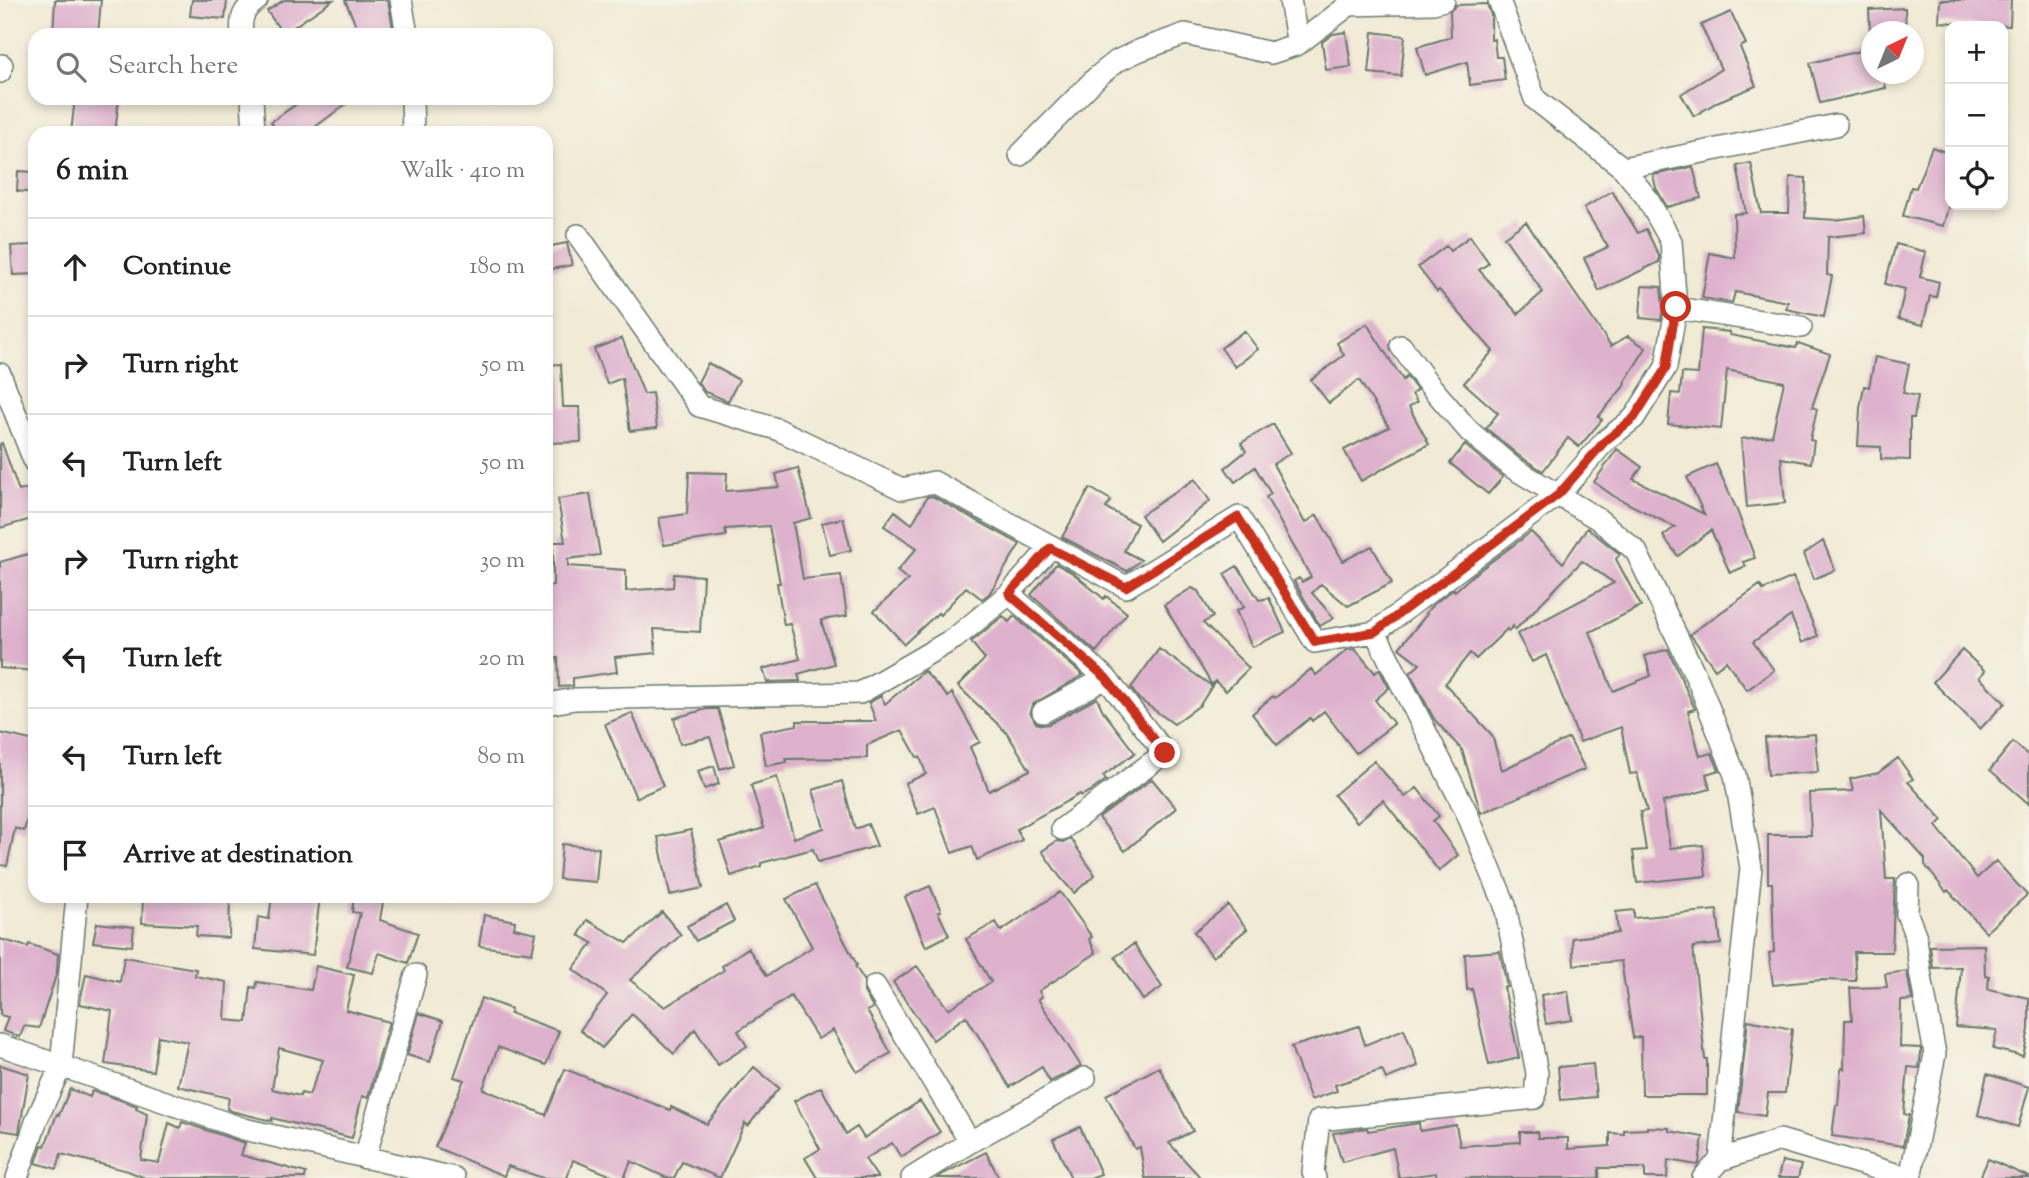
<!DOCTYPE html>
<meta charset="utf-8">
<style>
:root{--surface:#fff;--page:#f6f6f6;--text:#222;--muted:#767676;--line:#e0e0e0}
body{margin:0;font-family:"Sorts Mill Goudy",serif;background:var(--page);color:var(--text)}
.controls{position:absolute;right:21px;top:21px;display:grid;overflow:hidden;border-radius:14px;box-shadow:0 4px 10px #0003}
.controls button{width:63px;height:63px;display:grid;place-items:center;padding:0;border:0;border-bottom:2px solid var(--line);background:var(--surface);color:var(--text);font:35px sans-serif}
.compass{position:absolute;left:1861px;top:21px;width:63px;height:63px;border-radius:50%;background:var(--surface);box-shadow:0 4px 10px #0003;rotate:43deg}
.stop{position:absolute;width:21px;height:21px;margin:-16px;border:5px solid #c8321e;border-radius:50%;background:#fff}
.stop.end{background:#c8321e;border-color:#fff;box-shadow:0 2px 7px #0008}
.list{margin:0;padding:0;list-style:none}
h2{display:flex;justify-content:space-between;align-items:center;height:91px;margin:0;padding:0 28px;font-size:30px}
h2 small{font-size:23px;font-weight:400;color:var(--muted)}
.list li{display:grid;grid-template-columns:46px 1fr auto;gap:21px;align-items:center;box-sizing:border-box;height:98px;padding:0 28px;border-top:2px solid var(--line)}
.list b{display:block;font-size:26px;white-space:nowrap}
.list em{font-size:23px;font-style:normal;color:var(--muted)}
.icon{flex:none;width:38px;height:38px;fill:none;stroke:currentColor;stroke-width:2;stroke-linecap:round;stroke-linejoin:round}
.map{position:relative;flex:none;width:2029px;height:1178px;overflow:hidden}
.search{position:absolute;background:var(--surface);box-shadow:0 4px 10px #0003;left:28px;top:28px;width:525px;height:77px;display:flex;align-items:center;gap:18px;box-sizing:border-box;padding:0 24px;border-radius:21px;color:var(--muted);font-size:26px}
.panel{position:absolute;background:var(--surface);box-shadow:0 4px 10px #0003;left:28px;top:126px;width:525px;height:777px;border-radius:21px}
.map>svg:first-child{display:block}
</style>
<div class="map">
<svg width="2029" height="1178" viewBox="0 0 2029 1178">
<rect width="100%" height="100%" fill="#f7f3e8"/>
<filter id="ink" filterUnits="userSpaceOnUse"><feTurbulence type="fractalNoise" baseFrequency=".0143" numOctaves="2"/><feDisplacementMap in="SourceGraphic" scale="14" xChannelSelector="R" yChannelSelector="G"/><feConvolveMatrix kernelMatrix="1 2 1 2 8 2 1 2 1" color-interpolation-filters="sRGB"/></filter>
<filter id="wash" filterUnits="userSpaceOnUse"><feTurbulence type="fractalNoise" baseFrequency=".00686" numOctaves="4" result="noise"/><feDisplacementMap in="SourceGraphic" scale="28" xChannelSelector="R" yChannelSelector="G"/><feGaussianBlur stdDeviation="1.57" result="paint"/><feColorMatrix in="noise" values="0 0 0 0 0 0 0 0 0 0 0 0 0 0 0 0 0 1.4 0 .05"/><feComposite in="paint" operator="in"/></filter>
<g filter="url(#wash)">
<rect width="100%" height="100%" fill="#f1ead5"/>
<g id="blocks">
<path fill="#deb1cd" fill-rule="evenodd" d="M55,0h46l-3,35h-45z
M192,0h35l-2,19 -35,-3z
M284,0h49l-50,34 -16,-23z
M345,0h43l6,35h-34z
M1940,0h71l-1,26 -71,-4z
M1487,4l4,11v25l3,-1 2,18h6l3,23 -35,5 -3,-23 -42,13 -8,-28 34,-10 -1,-26 6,-6z
M1905,8l1,24h-36l-1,-22z
M1731,12l15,32 -6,3 16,39 -37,15 -25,15 -13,-22 40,-25 -20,-44z
M1346,32l5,35 -25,3 -4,-28 11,-8z
M1373,32l32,4 -4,40 -32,-3z
M1872,48v26h11l3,14 -66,15 -10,-40z
M75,98h44l-4,35h-44z
M305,98h49l-47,35h-28l-8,-11z
M1932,147l18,7v47l-7,25 -40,-10 8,-29 5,1z
M1751,163l10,50h28l1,-36 16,1 -1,40 31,2 28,-4 2,17 -38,4 -1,38 5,1 -8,41 -38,-8 2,-7 -53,-10 -3,11 -30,-5 8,-45 25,5 -1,-44 12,-1 -9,-47z
M1693,167l8,31 -34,9 -11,-19 -3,-13z
M18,171l17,1v21l-18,-2z
M1612,191l26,42 8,-4 13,27v6l-60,29 -15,-33 24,-11 -24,-39z
M1526,222l85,124 17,-10 18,12 -22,35 1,2 -27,32 4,3 -23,27 -11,-9 -25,33 -24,-15 -33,-28 12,-15 -34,-30 29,-32 -54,-61 -2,2 -19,-25 28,-21 4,5 20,-15 19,27 -10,7 39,44 25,-22 -39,-55z
M567,243l5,22 -26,5v-23z
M1896,244l30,8 -6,25 19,5 -3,15 -6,-1 -7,29 -25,-6 7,-30 -20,-5z
M35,245v29l-22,1 -2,-29z
M1642,286l19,1 2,20 -2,13 -21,-2z
M1367,324l36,56 4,-3 10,13 -5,4 5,8 -8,5 20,37 -68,37 -17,-31 45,-23 -30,-47 -30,23 -18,-23 33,-25 -7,-12z
M1702,329l28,3v3l66,13 2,-5 32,11 -18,53 5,2 -7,31 4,1 -3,22 -30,-5 4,45 -38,4 -6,-68 31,-3 12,-54 -57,-12 -6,59 -53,-5 3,-31 9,1 2,-21 16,1z
M1244,331l14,18 -23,18 -14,-19z
M622,338l22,56 8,-1 5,35 -27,3 -8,-53 -15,6 -13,-35z
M1875,357l34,7 -6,29 15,3 -4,22h-4v42l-29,-1v-12l-23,-1 2,-38 4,-22 5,1z
M708,363l31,17 -11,21 -23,-9 -7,-10z
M561,364l2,43h17l1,35 -35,1v-78z
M1273,424l18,29 -18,11 32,59 12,-8 26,46 29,-15 20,37 -44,23 -27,-22 -9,9 22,25 -14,8 -26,-45 5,-3 3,4 9,-5 -45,-80 5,-3 -16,-27 -20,15 -10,-14 21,-17 -5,-8z
M2,443l17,48 16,-5v32l-35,10v-84z
M1465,445l38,32 -15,17 -38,-31z
M1617,449l25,18 -9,12 71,35 -17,-37 29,-13 20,44 19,50 -12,4 3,4 -16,7 -19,-43 -33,26 -15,-20 12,-9 -60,-30 -21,-15z
M798,468l13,50 -18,5 10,56 38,-4 6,41 -26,4 13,44 -36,10 2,7 -33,1 -4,-13 37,-10 -10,-35 -6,1 -7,-42h3l-11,-57 -44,3 1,7 -62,9 -5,-27 28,-4 2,-42 38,1 -1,18 53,-4 -3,-13z
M1195,479l15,22 -51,40 -18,-26z
M1090,488l21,12 -5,8 31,16 -13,27 17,9 -14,11 -65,-34z
M590,494l10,61 -32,4v7l58,4v21l47,-4 1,-13 29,2 -3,56 -46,-3 2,24 -41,4 2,15 -44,6v8l-14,1 -1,-29 -12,2v-74l7,-1v-43h12l-7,-43z
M932,496l88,48 -31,50 -7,5 -16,-12 -26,28 -2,-2 -34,31 -30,-33 34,-31 -11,-9 20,-23 -33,-22 11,-15 17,13 15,-27z
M843,518l8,32 -21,5 -8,-32z
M1587,528l33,26 -4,5 25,47 -51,26 23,59 38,-15 -6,-20 23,-7 27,60 -7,2 12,45 12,-3 7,17 -13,4 4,15 -47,13 7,46 33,-3 3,31 -69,7 -4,-32 13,-1 -6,-38 7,-1 -10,-38 -7,1 -9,-47 -41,15 -34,-87 -14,7 -15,-28 97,-51 -32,-22 -67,69 -2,-4 -4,5 -2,-2 -31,30 -6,-6 -25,31 47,51 10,35 67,-32 16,31 -104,44 -19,-63 -28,-31 -24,-46 10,-9 -21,-16 28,-34 -2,-1 11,-11 18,-13 1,2 18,-16 58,-43 32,31z
M1823,541l12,29 -21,9 -10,-25z
M35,552v119l-35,-3v-106z
M1056,564l17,9 31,26 2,-3 21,17 -31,39 -65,-57z
M1237,566l22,34 10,-2 16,34 -33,15 -16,-36 8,-4 -20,-33z
M1793,577l25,59 -16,7 -11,-27 -38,26 21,28 -27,20 -21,-29 -11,8 -25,-35 70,-49 3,5z
M1192,588l6,3 15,26 -10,6 46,45 -23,23 -11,-10 -3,4 -48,-80z
M1003,616l6,6 5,-6 69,59 -51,30 -2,7 6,11 6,2 7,-1 48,-26 6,13 32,42 -32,23 3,4 -15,11 -10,5 -1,-2 -63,35 5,11 -45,20 -5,-14 -20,7 -17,-46 -17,7 -13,-31 21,-9 -6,-17h-3l-15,-27 -35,15v13l-81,1 1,3 -21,4 -6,-34 37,-7v-4h79l-7,-18 12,-7 4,8 39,-33 24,26 4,-4 28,49 -10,5 19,44 41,-21 -23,-37 -49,-47 27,-27 -14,-17z
M1159,649l53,37 -12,19 -26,19 -35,-25 -8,-11z
M1355,649l20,24 4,-4 10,19 -14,12 19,24 -38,29 -32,-42 -12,10 -2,-3 -33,27 -25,-31 21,-18 2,2 36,-29 5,6 31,-25z
M1962,650l23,21 -6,6 26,26 -25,26 -47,-47z
M707,709h11l16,56 -14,4 -10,-32 -30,7 -6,-26z
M632,713l31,73 -27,12 -31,-74z
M0,733l35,8v48l-11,42 -9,-3 -8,38 -7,-1z
M1815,734l3,38 -50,3 -3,-37z
M2013,742l16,14v48l-39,-34z
M1898,758l15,21 -5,3 35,38 -7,6 41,52 19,-17 31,34 -41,37 -38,-42 -2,2 -21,-27v-6l-44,-49 5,69h9l-3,73h-38l2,29 -35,-1 -48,5 -4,-32 5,-1 -2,-69h-4v-48h43l-2,-42 44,-2 -3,-12 28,-6z
M1374,761l31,36 12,-9 22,28 -6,5 25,34 -19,16 -56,-71 -26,22 -23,-27z
M714,766l5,18 -15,5 -6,-18z
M777,777l17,61 30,-10 -11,-38 29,-9 13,48 13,-5 9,22 -59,16 -5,-13 -52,14v3l-30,10 -11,-34 44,-14 -13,-43z
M1152,779l24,29 -51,43 -26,-33z
M691,830l12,58 -33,7 -12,-58z
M1071,839l24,36 -21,18 -14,-16 -18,-26 15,-10 7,1z
M562,844l37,4 -3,34 -37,-3z
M815,885l42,80 -2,1 9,14v12l9,16 -6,3 24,42 -34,19 -24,-42 -15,9 -27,-43 -53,35 9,15 -29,19 -23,-36 -21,25 -42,-40 -30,34 -22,-18 27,-35 -34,-26 20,-26 -14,-8 8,-15 40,23 35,-31 19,23 -51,45 35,27 59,-37 -2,-4 26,-18 19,28 45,-29 -26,-48z
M930,886l11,25 -3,1 11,23 -23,12 -21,-50z
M1060,892l32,45 -3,2 7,14 -57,38 3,6 -4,2 43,67 -31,16 -8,-15 -32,20 -44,-71 -33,24 -40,-58 24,-16 31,43 43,-27 -25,-43 30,-17 5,9z
M143,896h87l-1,42 -33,-2 1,-10 -55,-3z
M272,896h48l-7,59 -58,-6 3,-32 11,2z
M354,896h30l-4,24 38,13 -10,30 -29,-10 -6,20 -26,-6 13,-54 -8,-1z
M726,905l8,16 -38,20 -9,-15z
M1228,905l19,24 -34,28 -19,-25z
M1634,910v8l83,-8 4,34 -28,3 12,112h2v36h-65l-1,-58 -8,1 -12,-77 -47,4 -2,-27 46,-5 -2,-21z
M484,915l31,6 -1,7 22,5 -4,20 -53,-7z
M97,923l37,4 -2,19 -39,-4z
M0,939l28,8 1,-3 29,10 -1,18 -18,56 -15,-2 -4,11 -17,-6 5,-14 -8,-2z
M1134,944l28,43 -19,13 -28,-43z
M1984,945l1,30 4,1 -1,13 41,9v32l-6,26 -30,-7 4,-19 -41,-3 5,-60 -28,1 -3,-22z
M1500,951l7,36h-3l15,71 -30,7 -17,-76 -5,1 -2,-36z
M124,957l72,12 -1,7 32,6 -2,38 22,2 4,-35 5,1 1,-6 54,8 5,-24 38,9 -8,35 43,12 -21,76 -6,-2 -10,42 -80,-20v3l-41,-10 -4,-2 2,-11 -51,-12 10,-44 -30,-6 -5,35 -48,-7 7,-53 -32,-7 1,-7 5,-23 34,8zM279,1048l44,12 -14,35 -8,-2 -1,3 -28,-7z
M1907,971l5,29 -11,1 -1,46 21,1v5l-2,15 -11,-1 -4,47 5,1 -6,31 -71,-10 4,-31h2l3,-37 3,1 1,-49h7l-2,-32 37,-1 -2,-13z
M1568,991l4,29 -26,4 -5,-29z
M481,998l30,11 -1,4 49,18 -13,34 -48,-18 -15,42 63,26 19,-46 105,41 1,-3 36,17 47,-57 25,21 -31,38 -3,-3 -25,55 -38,-16 -8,16h-7l-36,-17 -7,17h-7l-44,-18 -6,18h-24l-35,-12 -4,10 -69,-29 29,-67 -10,-3z
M419,1013l24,8 -13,41 -23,-7z
M1748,1020l44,9 -7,64h-17l-3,23 -27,-4z
M1359,1026l6,19 39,-16 14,37 -32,13 -4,-9 -47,15 2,6 -26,9 -20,-53z
M1593,1064l3,33 -35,3 -3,-33z
M0,1065l29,9 -10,59 -19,-3z
M1159,1067l34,64 -24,12 32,35h-56l-5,-31 -5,2 -29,-54z
M1987,1074l42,13 -11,40 -40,-12z
M821,1087l25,47 11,-7 7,11 56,-37 20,31 -39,25 -9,-14 -27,16 13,19h-61l-12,-20 15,-9 -26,-48z
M70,1089l20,8 2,-6 11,3 34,12 -1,3 11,5 -6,46 18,3 10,-40 11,5 2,-6 63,21 -4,12 65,18 -1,5h-160l-17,-7 -67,-17 -4,15 -21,-6 6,-18 3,1 12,-32 2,1z
M1419,1123l1,8 36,-6 4,21 60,-4v-10h17l1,6h30v11l42,-3v-13l14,1v-4l23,-1v-2l22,1v3l34,6 -4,26 -2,2 -29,-5 -1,18h-22v-10h-46v10h-162l-1,-5 -37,5 -6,-30 -51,14 -9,-29 34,-5 1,3z
M1080,1127l21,47 -11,4h-19l-18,-39z
M986,1152l13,26h-62l4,-3z
M1988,1159l41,18v1h-49z
M1782,1161l19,4 -3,13h-20z"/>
</g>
</g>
<g filter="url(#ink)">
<use href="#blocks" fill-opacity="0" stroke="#687a6c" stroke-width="2"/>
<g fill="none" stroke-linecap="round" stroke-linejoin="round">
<defs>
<path id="minor" d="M401,0l6,35
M1290,0l8,44 51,-39 84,-2 11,-3
M1499,0l36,99 88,69 213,-43
M242,35c-2,-17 1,-25 15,-35
M0,72l2,-7
M252,98l2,35
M412,98l1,35
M1020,155l77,-78 20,-16 21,-10 47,-17 86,19 27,-9
M1623,168l24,30 24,43 5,67 125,19
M578,235l121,171 78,23 125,60 32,-7 192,105 113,-70 76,125 60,-10 184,-138 46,-53 29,-23 32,-51 10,-59
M1401,346l26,36 42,49 44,37 85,51 38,32 63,132 36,92 16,93 -31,292
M0,374l35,89
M1009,594l97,84 59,75 -103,76
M546,704l29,-5 285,-6 95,-55 54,-44 41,-46
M1043,712l63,-34
M1908,884l-1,30 9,23 4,34 15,83 -25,124
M875,986l95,156
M0,1045l244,84 210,49
M365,1158l51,-183
M17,1178l20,-59 24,-53 16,-170
M912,1178l58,-36 115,-64
M1315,1178l-2,-6 6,-52 216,-22 2,-25 -32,-168 -39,-94 -91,-179
M1703,1178l17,-18 60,-20 129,38"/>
</defs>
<use href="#minor" stroke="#687a6c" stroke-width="24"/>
<use href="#minor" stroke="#fff" stroke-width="21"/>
</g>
</g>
<g fill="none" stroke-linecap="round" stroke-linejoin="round" filter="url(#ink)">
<path stroke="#c8321e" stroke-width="9" d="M1165,753l-59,-75 -97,-84 41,-46 76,39 112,-70 77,125 60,-10 184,-138 46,-53 29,-23 32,-50 10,-61"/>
</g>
</svg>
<div class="controls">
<button>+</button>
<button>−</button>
<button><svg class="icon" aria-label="locate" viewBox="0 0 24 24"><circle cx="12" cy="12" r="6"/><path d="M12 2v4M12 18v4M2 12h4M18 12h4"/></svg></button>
</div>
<svg class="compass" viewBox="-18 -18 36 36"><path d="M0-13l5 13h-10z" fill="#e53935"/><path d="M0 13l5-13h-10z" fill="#767676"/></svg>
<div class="stop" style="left:1676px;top:307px"></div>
<div class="stop end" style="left:1165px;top:753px"></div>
<div class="search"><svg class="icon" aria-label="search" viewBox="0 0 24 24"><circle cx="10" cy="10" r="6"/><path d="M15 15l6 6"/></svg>Search here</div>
<section class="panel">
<h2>6 min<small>Walk · 410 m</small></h2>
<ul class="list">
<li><svg class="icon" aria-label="ahead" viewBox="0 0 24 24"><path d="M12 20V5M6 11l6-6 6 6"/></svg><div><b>Continue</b></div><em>180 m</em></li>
<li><svg class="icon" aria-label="right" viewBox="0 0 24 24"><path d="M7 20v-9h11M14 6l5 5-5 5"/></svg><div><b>Turn right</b></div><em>50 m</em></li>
<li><svg class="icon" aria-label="left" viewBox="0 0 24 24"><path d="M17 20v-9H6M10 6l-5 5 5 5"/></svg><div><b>Turn left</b></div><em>50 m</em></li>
<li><svg class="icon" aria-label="right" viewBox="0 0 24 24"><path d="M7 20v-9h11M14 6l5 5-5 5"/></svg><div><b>Turn right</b></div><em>30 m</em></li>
<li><svg class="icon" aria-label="left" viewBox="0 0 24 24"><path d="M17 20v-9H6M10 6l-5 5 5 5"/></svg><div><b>Turn left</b></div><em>20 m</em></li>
<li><svg class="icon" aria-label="left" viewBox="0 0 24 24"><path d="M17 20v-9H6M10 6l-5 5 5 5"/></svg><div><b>Turn left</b></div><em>80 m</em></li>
<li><svg class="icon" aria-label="arrive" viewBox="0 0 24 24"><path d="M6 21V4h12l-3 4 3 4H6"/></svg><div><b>Arrive at destination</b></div></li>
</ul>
</section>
</div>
